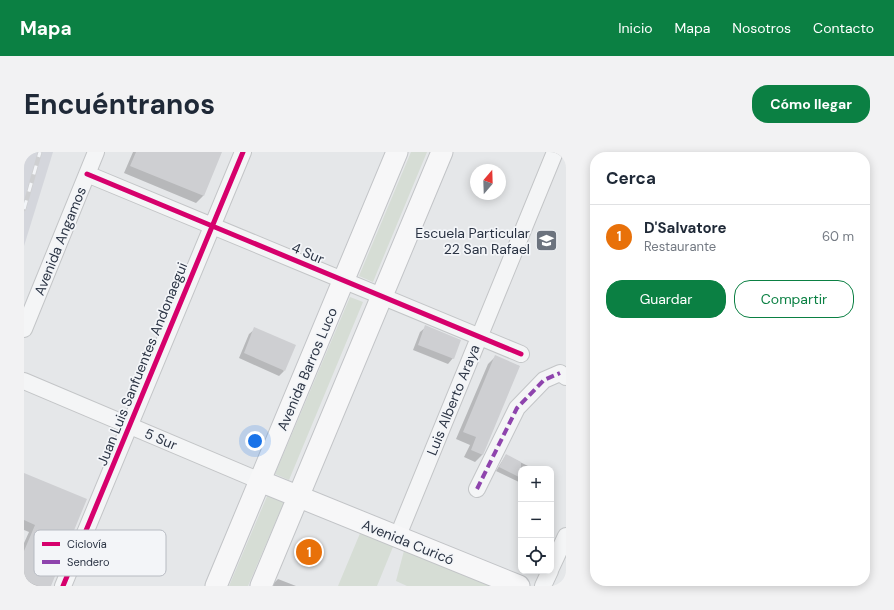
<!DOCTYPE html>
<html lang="es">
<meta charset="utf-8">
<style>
:root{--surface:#fff;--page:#f2f2f3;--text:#1f2937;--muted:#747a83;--line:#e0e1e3;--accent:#0b8043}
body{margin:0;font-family:"DM Sans",sans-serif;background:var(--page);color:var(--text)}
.controls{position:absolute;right:12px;bottom:12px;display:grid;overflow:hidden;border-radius:8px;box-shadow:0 2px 10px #0003}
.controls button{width:36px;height:36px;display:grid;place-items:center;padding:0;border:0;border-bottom:1px solid var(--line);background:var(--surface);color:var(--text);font:20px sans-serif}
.compass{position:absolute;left:446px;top:12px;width:36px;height:36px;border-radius:50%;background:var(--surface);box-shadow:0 2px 10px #0003;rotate:19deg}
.you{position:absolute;left:231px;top:289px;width:14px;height:14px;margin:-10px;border:3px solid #fff;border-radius:50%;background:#1a73e8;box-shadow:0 0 0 6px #1a73e833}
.badge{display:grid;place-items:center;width:26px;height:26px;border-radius:50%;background:var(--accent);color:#fff;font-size:13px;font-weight:700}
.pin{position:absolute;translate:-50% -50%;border:2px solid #fff;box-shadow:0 1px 4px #0006}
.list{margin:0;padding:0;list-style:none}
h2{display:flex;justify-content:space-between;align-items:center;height:52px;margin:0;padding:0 16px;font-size:17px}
h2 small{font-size:13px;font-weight:400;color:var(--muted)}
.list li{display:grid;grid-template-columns:26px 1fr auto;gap:12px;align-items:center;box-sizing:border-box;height:64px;padding:0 16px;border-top:1px solid var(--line)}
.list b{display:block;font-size:15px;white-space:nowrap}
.list p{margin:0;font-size:13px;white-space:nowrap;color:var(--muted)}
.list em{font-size:13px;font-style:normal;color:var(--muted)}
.actions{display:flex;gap:8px;padding:12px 16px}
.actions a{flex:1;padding:9px 0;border:1px solid var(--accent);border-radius:16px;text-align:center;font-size:14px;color:var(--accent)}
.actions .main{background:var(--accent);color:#fff}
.icon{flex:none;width:22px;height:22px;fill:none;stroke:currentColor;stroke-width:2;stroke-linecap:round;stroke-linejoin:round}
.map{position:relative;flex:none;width:542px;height:434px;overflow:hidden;border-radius:16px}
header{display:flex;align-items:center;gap:24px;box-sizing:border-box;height:56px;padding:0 20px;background:var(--accent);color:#fff}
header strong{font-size:19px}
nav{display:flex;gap:22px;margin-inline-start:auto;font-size:14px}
.intro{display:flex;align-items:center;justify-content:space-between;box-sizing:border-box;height:96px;padding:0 24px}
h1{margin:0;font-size:28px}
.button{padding:10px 18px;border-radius:16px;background:var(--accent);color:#fff;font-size:14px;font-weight:700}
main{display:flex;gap:24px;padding:0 24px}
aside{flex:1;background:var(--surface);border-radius:16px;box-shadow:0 2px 10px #0003}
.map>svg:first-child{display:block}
</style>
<header>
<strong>Mapa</strong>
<nav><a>Inicio</a><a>Mapa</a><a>Nosotros</a><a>Contacto</a></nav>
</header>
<div class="intro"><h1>Encuéntranos</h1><a class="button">Cómo llegar</a></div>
<main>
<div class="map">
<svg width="542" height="434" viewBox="0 0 542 434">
<rect width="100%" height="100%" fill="#e5e7e9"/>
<path fill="#d4d6dc" d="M0,0h29l-29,94z"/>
<path fill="#d6ddd5" d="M387,0h16l-54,130 -14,-6z
M326,145l13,5 -74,178 -14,-6z
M244,342l17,6 -37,86h-19z
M337,379l34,11 -18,44h-39z
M381,395l97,39h-95l-11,-5z"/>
<path fill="#0003" d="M109,0h88l-18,44 -7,7 -72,-30z
M402,175l27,31 -5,6 -35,-14 7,-18z
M231,177l29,42 -5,5 -40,-18 10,-24z
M471,205l24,9 -37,89 -7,7 -11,-5 6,-12 -14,-6 32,-75z
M482,303l26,13 -11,1v14l-25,-12z
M0,322l26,112h-26v-43l5,-11 -5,-2z
M254,427l18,7h-25z"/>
<path fill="#cecfd2" d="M112,0h86l-18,44 -74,-30z
M401,173l36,15 -7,19 -36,-14z
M230,175l42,18 -11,26 -41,-18z
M471,203l25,11 -37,89 -12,-5 5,-13 -13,-5z
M482,302l15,8v16l-22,-11z
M0,321l63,26 -36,87h-13l-14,-6v-29l11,-26 -11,-5z"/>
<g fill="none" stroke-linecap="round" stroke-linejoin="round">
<defs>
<path id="minor" d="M63,22l434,180
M0,177l72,-177
M0,229l236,100
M453,337l40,-81 27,-28 16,-7 6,4
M373,386l158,-386
M527,416l15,-32
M39,434l180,-434
M519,434l7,-15"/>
<path id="major" d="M236,329l259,105
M192,434l181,-434
M237,434l181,-434"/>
</defs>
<use href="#minor" stroke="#c3c5c7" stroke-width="18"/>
<use href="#major" stroke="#c2c4c7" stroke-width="23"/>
<use href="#minor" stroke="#f4f5f6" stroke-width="16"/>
<use href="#major" stroke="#f7f7f8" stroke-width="21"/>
<defs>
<path id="rail" d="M0,57l16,-57"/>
</defs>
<use href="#rail" stroke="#cecfd1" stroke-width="4.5"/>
<use href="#rail" stroke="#f3f5f8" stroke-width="3" stroke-dasharray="9" stroke-linecap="butt"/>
<path stroke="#8e44ad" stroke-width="4" stroke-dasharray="8 4" stroke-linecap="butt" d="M453,337l40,-81 27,-28 16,-7"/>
<defs>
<path id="cycleway" d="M63,22l434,180
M39,434l180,-434"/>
</defs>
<use href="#cycleway" stroke="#f3f5f8" stroke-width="8"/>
<use href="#cycleway" stroke="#d6006c" stroke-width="5"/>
</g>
<defs>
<symbol id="school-square" viewBox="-11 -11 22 22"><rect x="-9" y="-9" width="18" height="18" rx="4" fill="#6c737e" stroke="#f3f5f8"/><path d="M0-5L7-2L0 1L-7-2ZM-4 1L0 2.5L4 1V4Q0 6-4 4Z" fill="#fff"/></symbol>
</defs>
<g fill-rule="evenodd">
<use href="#school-square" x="510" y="76" width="25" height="25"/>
</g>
<g text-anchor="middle" stroke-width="3.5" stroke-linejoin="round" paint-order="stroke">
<g font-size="14" fill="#2b3444" stroke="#f3f5f8" text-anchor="end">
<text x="506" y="86">Escuela Particular<tspan x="506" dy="16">22 San Rafael</tspan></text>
</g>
<g font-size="14" fill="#2b3444" stroke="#f3f5f8">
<text transform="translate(36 89) rotate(-68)" y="5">Avenida Angamos</text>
<text transform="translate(284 101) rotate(23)" y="5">4 Sur</text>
<text transform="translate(118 212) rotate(-68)" y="5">Juan Luis Sanfuentes Andonaegui</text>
<text transform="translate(283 217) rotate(-67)" y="5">Avenida Barros Luco</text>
<text transform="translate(429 248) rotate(-68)" y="5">Luis Alberto Araya</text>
<text transform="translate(137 287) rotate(23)" y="5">5 Sur</text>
<text transform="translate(384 390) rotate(22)" y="5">Avenida Curicó</text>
</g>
</g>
<rect x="10" y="378" width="132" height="46" rx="6" fill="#f3f5f8" stroke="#b7bbc2" stroke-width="1"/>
<rect x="18" y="390" width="18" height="4" fill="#d6006c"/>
<rect x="18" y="408" width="18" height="4" fill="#8e44ad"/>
<g font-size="11" fill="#2b3444">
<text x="43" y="396">Ciclovía</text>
<text x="43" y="414">Sendero</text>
</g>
</svg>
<div class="controls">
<button>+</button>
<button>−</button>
<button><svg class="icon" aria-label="locate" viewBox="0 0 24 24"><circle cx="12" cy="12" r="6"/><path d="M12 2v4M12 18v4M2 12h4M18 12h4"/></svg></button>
</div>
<svg class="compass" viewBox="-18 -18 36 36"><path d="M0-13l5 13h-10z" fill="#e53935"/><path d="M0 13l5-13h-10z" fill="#747a83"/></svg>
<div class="you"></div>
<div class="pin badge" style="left:285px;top:400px;background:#e8710a">1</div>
</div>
<aside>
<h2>Cerca<small></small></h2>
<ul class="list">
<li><span class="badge" style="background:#e8710a">1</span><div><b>D'Salvatore</b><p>Restaurante</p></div><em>60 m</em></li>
</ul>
<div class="actions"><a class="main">Guardar</a><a>Compartir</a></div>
</aside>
</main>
